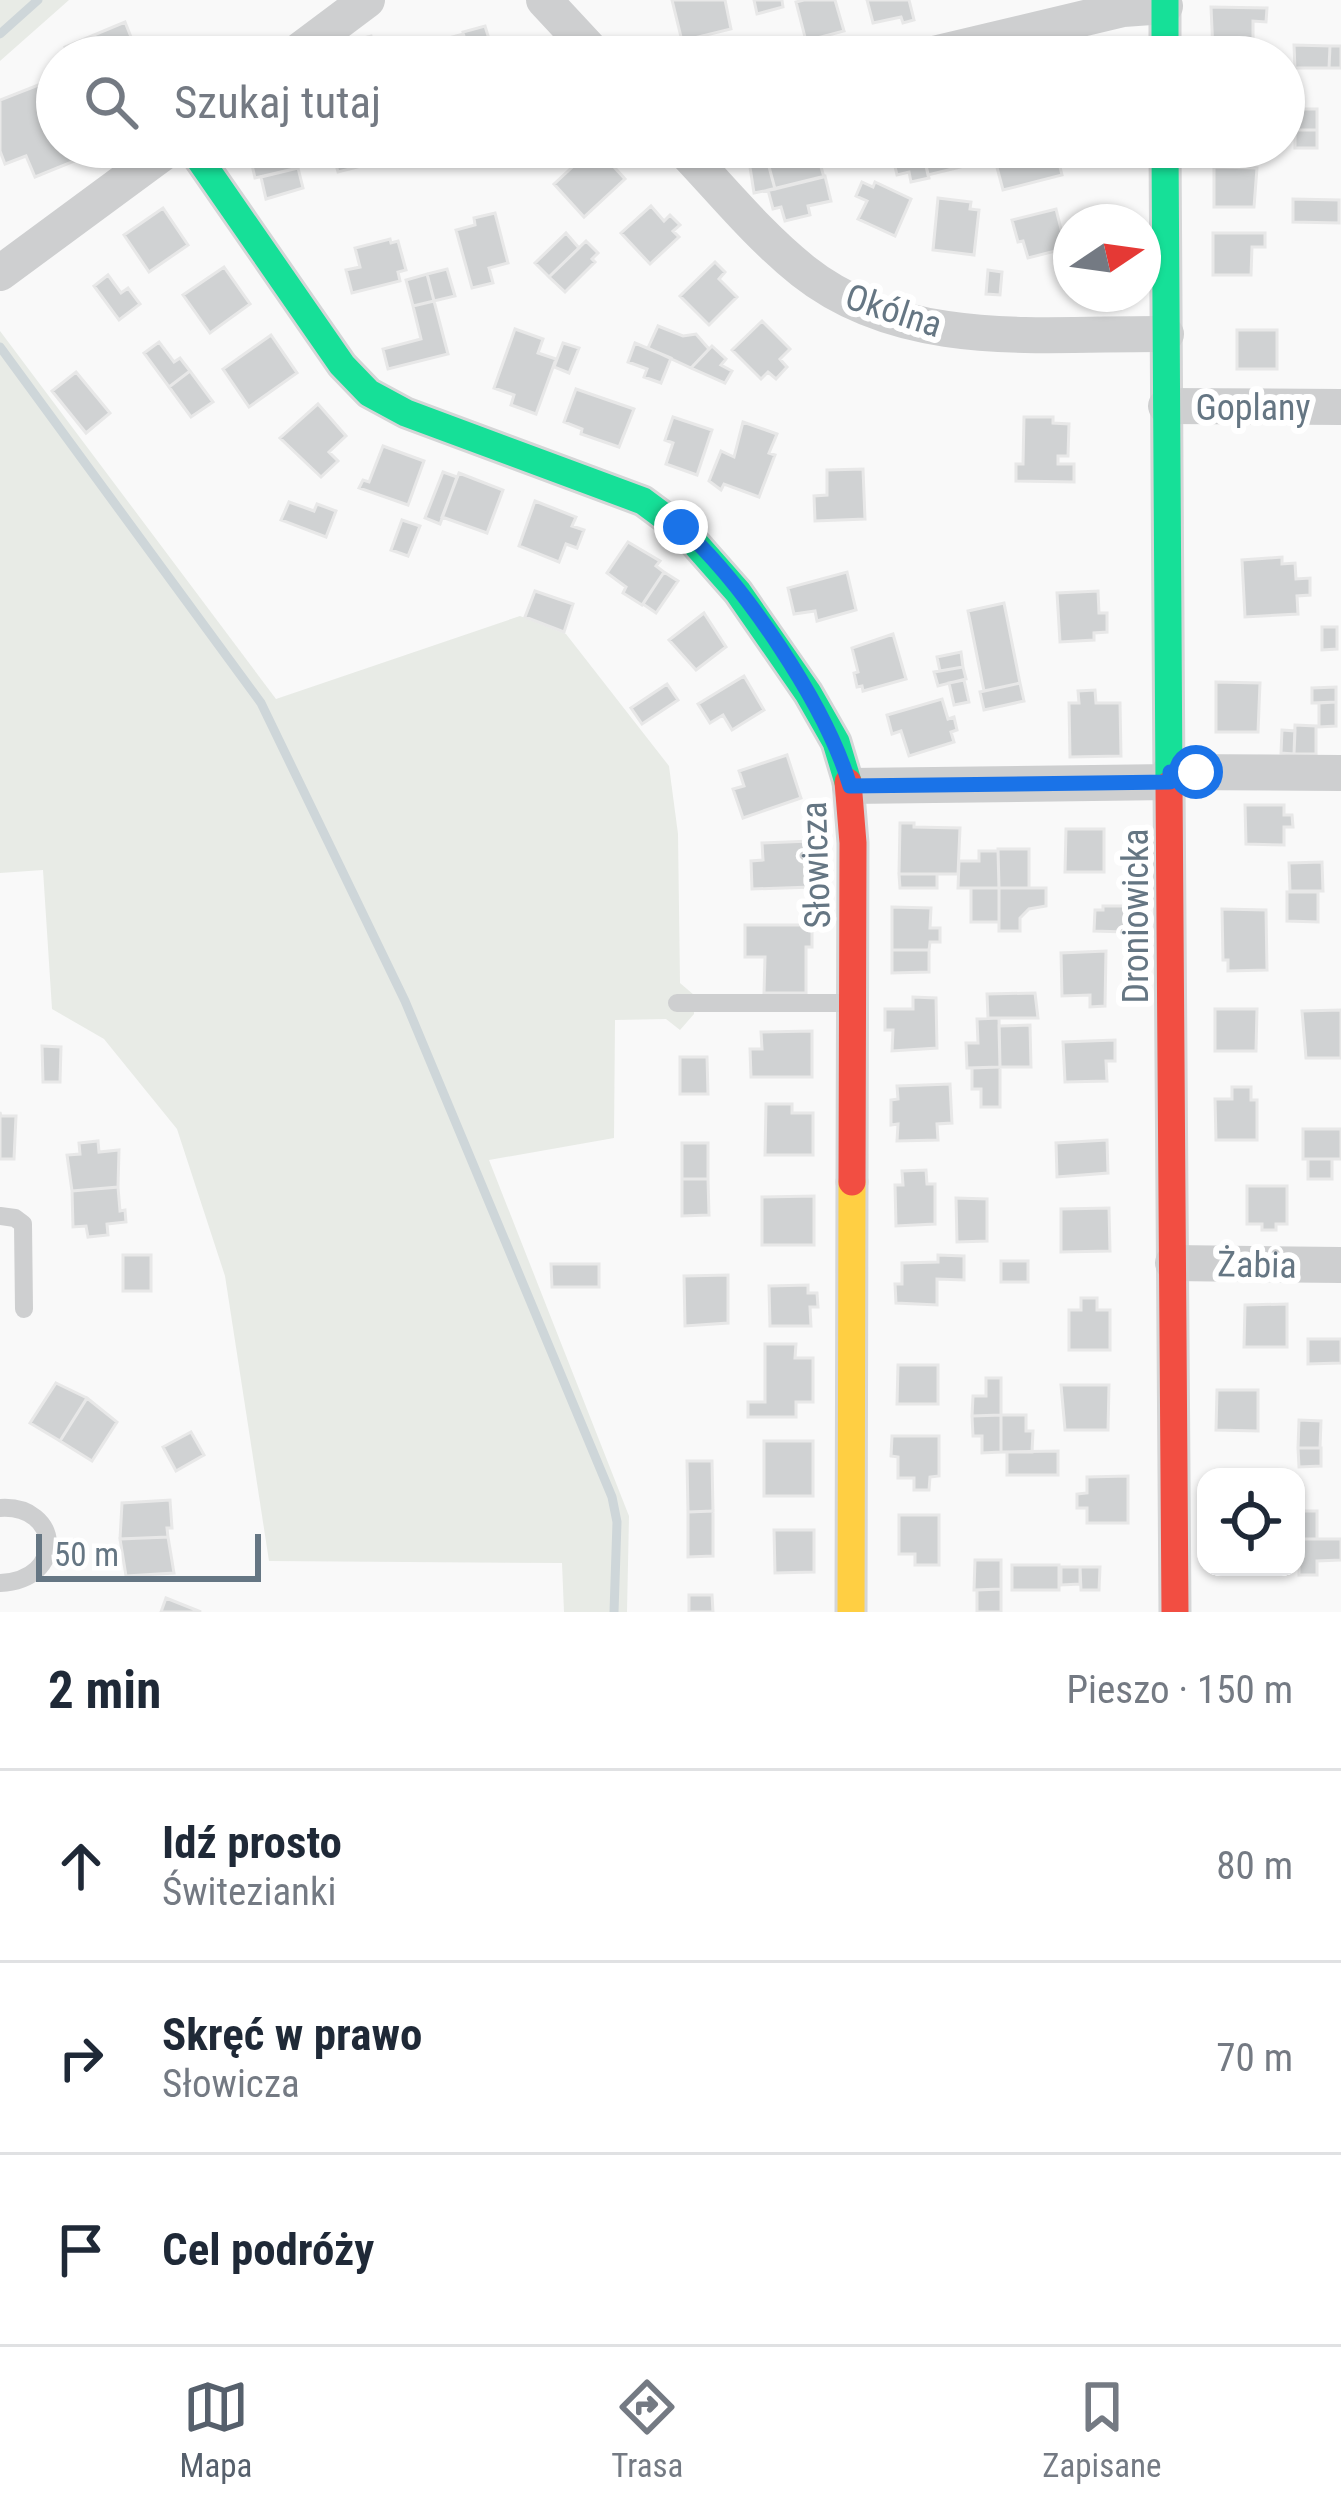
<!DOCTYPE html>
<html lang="pl">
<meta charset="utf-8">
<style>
:root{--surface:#fff;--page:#f6f6f7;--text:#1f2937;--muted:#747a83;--line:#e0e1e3;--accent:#56606c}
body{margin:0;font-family:"Roboto Condensed",sans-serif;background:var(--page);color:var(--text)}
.controls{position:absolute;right:36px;bottom:36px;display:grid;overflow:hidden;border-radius:24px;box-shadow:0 3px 9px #0004}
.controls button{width:108px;height:108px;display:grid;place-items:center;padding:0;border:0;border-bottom:3px solid var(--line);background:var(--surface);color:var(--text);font:60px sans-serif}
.compass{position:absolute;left:1053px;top:204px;width:108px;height:108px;border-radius:50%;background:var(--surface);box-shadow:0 3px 9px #0004;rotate:77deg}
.scale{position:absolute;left:36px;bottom:30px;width:225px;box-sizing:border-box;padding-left:12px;border:6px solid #657683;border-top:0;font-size:33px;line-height:42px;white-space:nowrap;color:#657683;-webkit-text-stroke:9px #fff;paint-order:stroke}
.stop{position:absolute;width:36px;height:36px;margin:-27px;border:9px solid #1a73e8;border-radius:50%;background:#fff}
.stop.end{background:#1a73e8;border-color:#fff;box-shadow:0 3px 12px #0008}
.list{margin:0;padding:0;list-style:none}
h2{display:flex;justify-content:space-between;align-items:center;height:156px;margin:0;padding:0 48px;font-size:51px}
h2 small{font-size:39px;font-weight:400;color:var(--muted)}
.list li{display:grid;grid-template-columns:78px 1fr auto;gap:36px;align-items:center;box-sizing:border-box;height:192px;padding:0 48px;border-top:3px solid var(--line)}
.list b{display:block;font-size:45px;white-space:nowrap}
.list p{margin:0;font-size:39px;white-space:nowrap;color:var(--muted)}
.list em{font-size:39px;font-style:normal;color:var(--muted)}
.icon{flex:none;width:66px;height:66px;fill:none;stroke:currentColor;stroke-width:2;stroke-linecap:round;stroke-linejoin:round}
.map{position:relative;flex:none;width:1341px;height:1612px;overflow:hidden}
.search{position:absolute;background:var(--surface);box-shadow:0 3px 9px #0004;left:36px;right:36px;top:36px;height:132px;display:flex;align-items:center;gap:30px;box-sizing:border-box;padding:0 42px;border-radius:66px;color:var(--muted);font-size:45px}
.sheet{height:732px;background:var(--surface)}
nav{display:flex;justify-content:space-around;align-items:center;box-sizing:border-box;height:168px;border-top:3px solid var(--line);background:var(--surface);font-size:33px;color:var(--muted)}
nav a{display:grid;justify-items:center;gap:6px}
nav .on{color:var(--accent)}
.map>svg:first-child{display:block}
</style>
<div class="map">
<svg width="1341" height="1612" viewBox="0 0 1341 1612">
<rect width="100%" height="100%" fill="#f9f9f9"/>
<path fill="#e8ebe6" d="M0,0h69l-69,61z
M0,331l276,368 244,-83 46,18 103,132 9,68 2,149 14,12v19l-14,16 -14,-11 -51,1 -1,118 -125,22 140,356 -2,96h-63l-2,-49 -293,-2 -44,-285 -48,-147 -73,-90 -52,-30 -9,-139 -43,3z"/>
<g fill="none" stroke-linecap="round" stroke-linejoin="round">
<path stroke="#ced6d9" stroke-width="9" d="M0,34l38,-34
M0,347l261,356 144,298 207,496 5,25 -3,90"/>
</g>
<path fill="#d0d2d3" stroke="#e8e8e8" stroke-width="3" d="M672,0h53l6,29 -49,12z
M754,0h28l1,7 -26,7z
M804,0h31l9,31 -38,10 -10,-39z
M867,0h42l5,20 -11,3 -2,-6 -28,6z
M1211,7l56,1 -1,14 -13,-1v30h-40z
M125,22l14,35h-70l-4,-10z
M485,26l4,13 -23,6 -3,-13z
M463,34l6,23h-24l-4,-17z
M371,36l4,15 -19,5 -4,-15z
M489,39l3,13 -23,5 -3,-12z
M1294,45l36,1 -1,22h-34z
M770,46l4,11h-41z
M1330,46h11v22h-12z
M46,82l11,28v37h15l5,13 -42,17 -9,-21 -21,8 -5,-13v-51z
M1295,109h22v21h-22z
M1295,130h22v18h-22z
M254,147h39l5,21 -43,10 -5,-22 6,-2z
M331,147h50l4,13 -47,12z
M594,147h11l4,4 -5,5 21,23 -41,38 -30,-33z
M978,147l3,15 -53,13 -6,-27z
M1005,147h50l7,28 -59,15 -8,-30 13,-3z
M922,148l7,30 -18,4 -2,-10 -12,3 -4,-17z
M816,150l8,27 -49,12 -7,-26z
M768,163l7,26 -21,4 -4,-26z
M1214,167l43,1 -3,39h-40z
M298,168l5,20 -37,11 -5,-22z
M825,176l6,25 -23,5 2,9 -25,6 -4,-14 -8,2 -5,-19z
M862,182l11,5 2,-5 36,17 -16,37 -37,-17 9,-18 -11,-5z
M938,198l33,4 -1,7 9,1 -5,45 -41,-5z
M1293,199l46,1v23l-46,-1z
M651,206l13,15 6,-6 10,10 -7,6 6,6 -29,27 -29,-31z
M163,208l25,37 -39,27 -25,-37z
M1056,209l7,28 6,-1 2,11 -43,11 -5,-17 -5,1 -6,-22z
M495,213l13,50 -19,5 4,15 -21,5 -16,-58 19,-5 -1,-7z
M566,233l13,15 -30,29 -14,-14z
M1213,233h52v14h-13l-1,28h-38z
M390,239l1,4 7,-2 8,29 -8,2 2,9 -48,12 -6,-23 14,-3 -5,-19z
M586,241l12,12 -6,6 3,3 -30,30 -16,-15z
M715,262l10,10 -6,7 18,18 -28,28 -29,-29z
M224,267l26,37 -40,29 -27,-38z
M447,269l8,27 -21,5 -7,-27z
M988,270l14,2 -2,23 -14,-1z
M427,274l7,27 -21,5 -7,-26z
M108,275l13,18 7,-5 12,16 -21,16 -25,-34z
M434,301l14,53 -60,15 -5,-20 38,-10 -8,-33z
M762,321l28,28 -10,10 7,8 -11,12 -8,-7 -7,7 -29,-29z
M658,326l25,10 13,-2 13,15 -18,19 -43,-20z
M515,329l28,10 -5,14 18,6 -20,55 -25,-9 3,-10 -20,-7z
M1237,330h40v39h-40z
M271,335l26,38 -48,34 -26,-38z
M159,342l15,20 6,-4 10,13 -21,16 -25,-34z
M563,343l16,5 -10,25 -15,-6z
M635,343l36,15 -10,25 -17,-6 3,-8 -19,-7z
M712,346l14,13 -5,6 11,6 -7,12 -34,-15z
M190,371l23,31 -22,15 -22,-30z
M76,372l34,41 -24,20 -34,-42z
M576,389l58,20 -15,38 -38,-13 1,-5 -18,-7z
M318,404l28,32 -17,16 9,9 -17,16 -41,-39z
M673,417l39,13 -15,45 -31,-11 7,-21 -8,-3z
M1024,417h29v6l16,1 -1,32h-10v8h16v18l-58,-1v-17h7z
M743,422l34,12 -8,19 6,2 -16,42 -35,-13 -3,6 -12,-9 12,-30 13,6z
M383,446l41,15 -16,44 -49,-17 4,-8 6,2z
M863,469l2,50 -50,2 -1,-25 13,-1v-25z
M443,472l14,5 -17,47 -15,-6z
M459,473l44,17 -16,43 -45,-16z
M535,501l41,16 -4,9 12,4 -7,18 -11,-4 -7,18 -40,-16z
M289,502l25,9 3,-7 19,7 -10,26 -45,-17z
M402,520l18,6 -12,30 -17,-6z
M628,542l32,19 -4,5 8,6 -22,33 -19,-12 3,-6 -19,-14z
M1282,557v7l13,-1 1,16 14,-1v17l-13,1 1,18 -53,3 -3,-57z
M664,572l14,9 -22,32 -13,-9z
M847,572l9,38 -39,11 -2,-10 -21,3 -6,-26z
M535,591l38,13 -9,28 -39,-15z
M1098,591l1,22h8v19l-13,1v7l-34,2 -3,-49z
M1004,603l16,80 -36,8 -16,-80z
M704,613l22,34 -30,23 -27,-30z
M1322,627h15v22l-15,1z
M893,634l13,45 -43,12 -1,-5 -5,1 -3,-14 4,-1 -6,-24z
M961,652l2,15 -23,4 -3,-14z
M963,667l3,12 -28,7 -4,-14z
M744,676l20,34 -32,20 -9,-15 -13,8 -12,-19z
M964,680l5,22 -15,3 -5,-22z
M1216,682l44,1 -2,49h-42z
M1020,683l4,18 -40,9 -4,-18z
M667,684l11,16 -36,24 -11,-16z
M1336,687v15l-24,1v-15z
M1095,690l1,13h24l1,53 -51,1 -1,-54h10l-1,-12z
M942,699l6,20 6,-2 3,13 -6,2 3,10 -45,14 -8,-25 -9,3 -5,-19z
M1336,702v24l-17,1v-24z
M1295,725l21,1v28h-22z
M1282,730l13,1 -1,23 -13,-1z
M787,755l14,43 -58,20 -10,-29 11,-3 -5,-15z
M1245,805h39v10h8l1,12h-9v18l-38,-1z
M900,823h14v4l46,1 -2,46h-59z
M1066,829h38v43h-39z
M810,841l2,46 -60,2 -1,-28 12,-1 -1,-17z
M998,849h31v39h-30z
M979,851h19l1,37h-41l1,-27h20z
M1322,862l1,29h-33l-1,-28z
M899,874h38v14h-37z
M971,888h28v34h-28z
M999,888h47v18l-17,3 -9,9v13h-21z
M1287,892h31v30l-31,-1z
M1103,906h22v26l-31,-1 1,-21h8z
M892,907l39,1 -1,20h10v14h-10l-1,8h-37z
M1222,909l44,1 1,60 -39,1v-11h-5z
M745,925h67v22h-6v46h-42l1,-36h-20z
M892,950h37v22l-37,1z
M1106,951l-1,55 -15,1v-12l-28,1 -1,-43z
M1035,993l3,25h-50l-1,-24z
M913,997l23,1 1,50 -45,3 1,-21h-8v-21h28z
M1215,1009h42l-1,42h-41z
M1341,1010v48h-35l-4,-47z
M999,1018l1,49 -33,1 -1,-25h12l-1,-24z
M1030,1025l1,42h-31l-1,-41z
M812,1031v46h-61l-1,-28h12l-1,-17z
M1115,1040v21h-9l1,20 -42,1 -2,-40z
M42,1046l19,1 -1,35h-17z
M680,1057h27l1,37h-28z
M1000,1067v40h-19v-18h-9v-21z
M950,1084l2,39 -15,1 1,16 -41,1 1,-17 -7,1v-25l7,-1 -1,-13z
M1232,1087h19v13h6v40h-41l-1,-41h17z
M766,1104h26v9h21v42h-48z
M0,1112l1,4h15l-2,43h-14z
M1303,1129h38v30h-38z
M1107,1140l1,33 -51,4 -1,-34z
M98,1141l1,11 20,-2 -1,37 -46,4 -5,-36 13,-1 -1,-11z
M682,1143h26v36h-26z
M1308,1159h24v20h-24z
M926,1170l1,14h8v40l-39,2 -1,-41h8l-1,-14z
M682,1179h26l1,36 -27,1z
M1247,1186h40v38h-11v6h-14v-6h-15z
M118,1187l2,24 5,-1 1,12 -19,2 1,11 -20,2 -2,-11 -13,1 -1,-36z
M814,1196v49h-52v-48z
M956,1198l31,1v42l-30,1z
M1109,1208l1,43 -49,1v-43z
M123,1255h28v36h-28z
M938,1255l26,1v24l-27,-1v26l-41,-2 -1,-19h7v-21l36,-1z
M1001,1261h27v21h-27z
M551,1264h48v23h-47z
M728,1275v48l-43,3 -1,-50z
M808,1285v8h9l1,14h-8l1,19h-41l-1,-40z
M1081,1298h16v12h13v40h-41v-40h12z
M1287,1304v43h-43l1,-42z
M1308,1339h33v24l-33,1z
M765,1344h31l-1,14h18v44h-17v15h-48v-15h17z
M898,1365h40v39h-41z
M986,1378h15v37l-29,1 1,-20h13z
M56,1383l31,15 -27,43 -30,-18z
M1061,1385h48l-1,45h-43z
M1217,1390h41v41l-42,-1z
M87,1398l30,24 -25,39 -32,-20z
M1001,1415v37l-19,1v-17h-9l-1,-20z
M1001,1415h25v16h7l-1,21h-31z
M1299,1420l22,1 -1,27h-22z
M191,1432l13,23 -28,16 -13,-24z
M892,1436h47v40l-9,1 -1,13h-15v-12h-16v-21l-7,-1z
M764,1441h49v55h-49z
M1298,1448h23v18l-22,1z
M1058,1451v24h-51v-23z
M687,1461h25l1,50 -25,1z
M1128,1476v47h-41v-15h-10v-14l10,-1v-16z
M170,1500l2,28h-5l1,9 -48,2 2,-36z
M713,1511v45l-25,1v-45z
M1299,1511h18v28h-18z
M899,1515h40v50h-24v-11h-16z
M774,1530h40v42l-39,1z
M168,1537l6,36 -48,3 -6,-37z
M1299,1539h42v21l-24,1v14h-18z
M975,1560h26v29l-27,1z
M1012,1565h47v25h-47z
M1061,1567h19v17l-19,1z
M1080,1567h20l-1,23h-18z
M1001,1589v23h-24v-22z
M689,1595h23l1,17h-24z
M166,1598l35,14h-40z"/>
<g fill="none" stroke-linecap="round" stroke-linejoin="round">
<defs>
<path id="fast" d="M1165,0v57
M191,147l151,218 27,28 37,20 237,88 43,32 52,59 70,101 28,49 12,40
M1165,147l4,638"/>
<path id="slow" d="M851,1612l1,-430"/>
<path id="jam" d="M848,782l5,61 -1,339
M1169,785l6,827"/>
</defs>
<use href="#fast" stroke="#d5d6d7" stroke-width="33"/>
<use href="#slow" stroke="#d5d6d7" stroke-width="33"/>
<use href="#jam" stroke="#d5d6d7" stroke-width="33"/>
<path stroke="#cecfd0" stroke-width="18" d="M677,1003h171
M0,1216l15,2 8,6 1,85
M0,1508c61,-4 67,72 0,75"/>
<path stroke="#cecfd0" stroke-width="36" d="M544,0l53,57
M291,57l76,-57
M921,57l202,-48 42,-3
M681,147c40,42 77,88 122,124 102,81 241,62 363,63
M0,273l171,-126
M1166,406l175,1
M1170,772l171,1
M850,786l320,-4
M1173,1263l168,2"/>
<use href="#fast" stroke="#16e098" stroke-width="27"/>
<use href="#slow" stroke="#ffcf43" stroke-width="27"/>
<use href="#jam" stroke="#f24e42" stroke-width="27"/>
</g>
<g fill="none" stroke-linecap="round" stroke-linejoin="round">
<path stroke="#1a73e8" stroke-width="15" d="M681,527c63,57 145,178 169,259l320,-4v-10h26"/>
</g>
<g text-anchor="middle" stroke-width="12" stroke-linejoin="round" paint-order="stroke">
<g font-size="36" fill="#657683" stroke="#fff">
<text transform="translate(894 310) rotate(18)" y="13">Okólna</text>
<text x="1253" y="420">Goplany</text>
<text transform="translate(815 865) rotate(-92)" y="13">Słowicza</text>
<text transform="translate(1135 916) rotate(-90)" y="13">Droniowicka</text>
<text transform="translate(1257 1264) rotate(1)" y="13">Żabia</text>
</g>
</g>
</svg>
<div class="controls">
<button><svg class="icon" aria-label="locate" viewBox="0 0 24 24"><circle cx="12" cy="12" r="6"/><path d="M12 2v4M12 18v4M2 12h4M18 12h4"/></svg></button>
</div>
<svg class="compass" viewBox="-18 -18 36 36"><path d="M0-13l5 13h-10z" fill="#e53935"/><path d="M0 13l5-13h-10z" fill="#747a83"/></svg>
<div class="scale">50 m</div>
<div class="stop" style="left:1196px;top:772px"></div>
<div class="stop end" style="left:681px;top:527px"></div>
<div class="search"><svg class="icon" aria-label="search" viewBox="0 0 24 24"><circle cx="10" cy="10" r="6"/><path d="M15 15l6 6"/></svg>Szukaj tutaj</div>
</div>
<section class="sheet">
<h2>2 min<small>Pieszo · 150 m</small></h2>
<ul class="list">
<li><svg class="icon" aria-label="ahead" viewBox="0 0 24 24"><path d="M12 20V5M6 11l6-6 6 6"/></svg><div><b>Idź prosto</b><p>Świtezianki</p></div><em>80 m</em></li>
<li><svg class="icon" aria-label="right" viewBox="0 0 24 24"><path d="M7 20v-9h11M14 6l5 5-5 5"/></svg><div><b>Skręć w prawo</b><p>Słowicza</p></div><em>70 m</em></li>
<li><svg class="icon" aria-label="arrive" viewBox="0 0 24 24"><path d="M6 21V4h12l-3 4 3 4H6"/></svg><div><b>Cel podróży</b></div></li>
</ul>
</section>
<nav>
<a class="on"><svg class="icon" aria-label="map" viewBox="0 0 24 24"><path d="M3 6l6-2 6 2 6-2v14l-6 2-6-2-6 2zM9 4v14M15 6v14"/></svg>Mapa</a>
<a><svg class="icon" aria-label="directions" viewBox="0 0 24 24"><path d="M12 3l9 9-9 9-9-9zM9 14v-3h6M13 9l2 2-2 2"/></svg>Trasa</a>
<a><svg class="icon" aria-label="saved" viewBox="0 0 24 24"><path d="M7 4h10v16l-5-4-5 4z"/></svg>Zapisane</a>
</nav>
